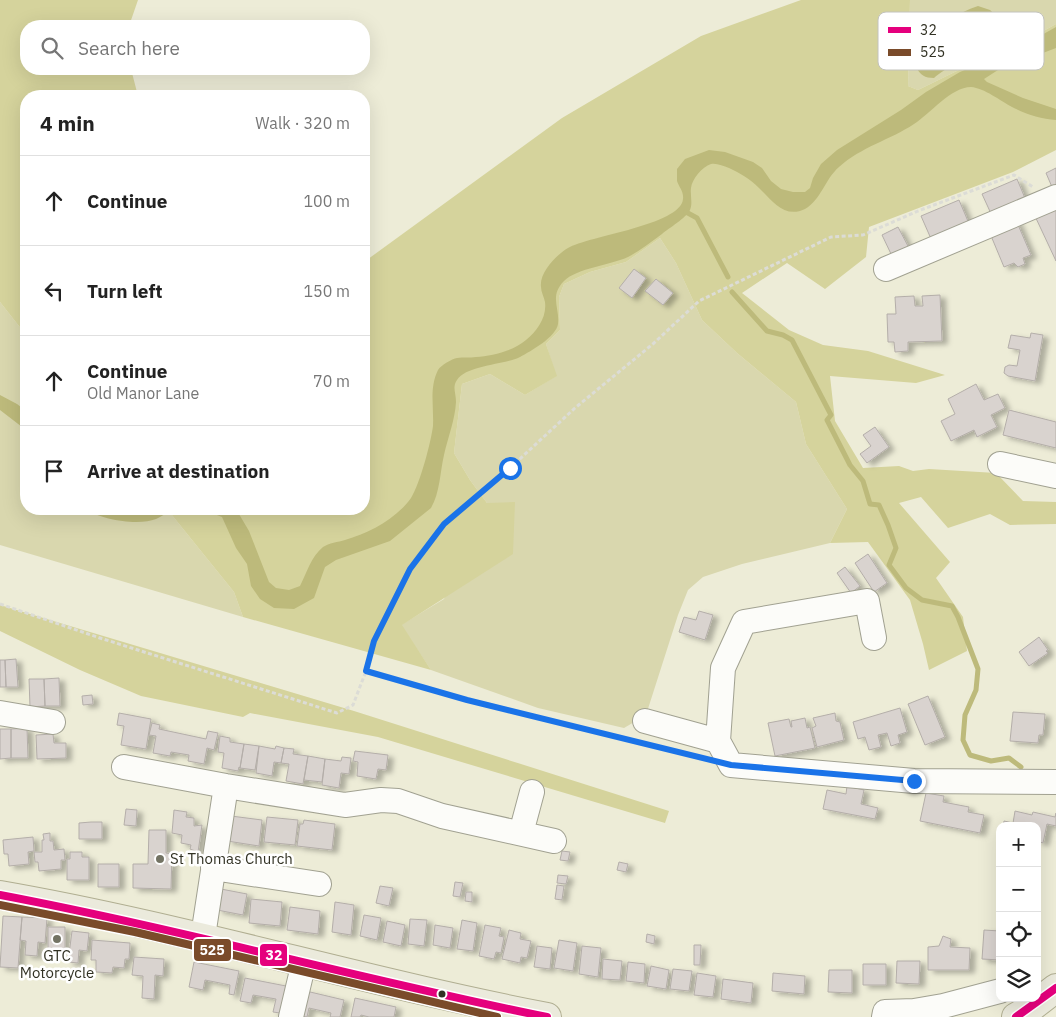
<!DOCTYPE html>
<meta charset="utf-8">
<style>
:root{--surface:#fff;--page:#f6f6f6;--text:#222;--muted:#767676;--line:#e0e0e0}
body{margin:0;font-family:"IBM Plex Sans",sans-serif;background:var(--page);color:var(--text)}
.controls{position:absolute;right:15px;bottom:15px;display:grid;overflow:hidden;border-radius:10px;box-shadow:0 5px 20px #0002}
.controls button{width:45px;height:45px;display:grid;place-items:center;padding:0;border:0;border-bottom:1px solid var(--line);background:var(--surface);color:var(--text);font:25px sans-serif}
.stop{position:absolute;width:15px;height:15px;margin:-11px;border:4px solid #1a73e8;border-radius:50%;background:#fff}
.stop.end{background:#1a73e8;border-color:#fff;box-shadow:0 1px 5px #0008}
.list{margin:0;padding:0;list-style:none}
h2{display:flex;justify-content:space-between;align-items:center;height:65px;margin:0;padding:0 20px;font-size:21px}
h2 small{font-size:16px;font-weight:400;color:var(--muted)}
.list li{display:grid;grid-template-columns:32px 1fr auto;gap:15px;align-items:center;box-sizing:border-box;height:90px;padding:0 20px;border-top:1px solid var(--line)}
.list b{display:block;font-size:19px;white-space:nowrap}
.list p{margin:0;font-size:16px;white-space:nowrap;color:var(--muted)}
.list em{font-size:16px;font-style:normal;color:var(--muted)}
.icon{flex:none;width:28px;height:28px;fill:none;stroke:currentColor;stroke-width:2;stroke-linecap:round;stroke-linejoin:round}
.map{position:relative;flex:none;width:1056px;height:1017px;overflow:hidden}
.search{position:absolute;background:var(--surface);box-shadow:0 5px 20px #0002;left:20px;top:20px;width:350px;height:55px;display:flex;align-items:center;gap:12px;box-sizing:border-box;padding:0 18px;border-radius:20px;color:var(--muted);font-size:19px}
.panel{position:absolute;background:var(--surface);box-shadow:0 5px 20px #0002;left:20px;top:90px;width:350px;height:425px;border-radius:20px}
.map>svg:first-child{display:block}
</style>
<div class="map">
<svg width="1056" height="1017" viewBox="0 0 1056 1017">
<defs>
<filter id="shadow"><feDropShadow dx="5.5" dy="3" stdDeviation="2.5" flood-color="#0004"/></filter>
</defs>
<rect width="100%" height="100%" fill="#edecd7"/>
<path fill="#d9d7ae" d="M910,0h146v24l-43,24 -48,19 -47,23 -10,-4z
M660,238l16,25 26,57 35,33 59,49 10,42 41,65 -17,34 -88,21 -39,13 -15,13 -10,25 -32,100 -22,13 -86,-20 -107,-38 -30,-45 43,-26 43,-96 -17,-23 -16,-27 8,-69 28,-10 35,21 31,-19 -10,-32 14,-14 -1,-33 5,-13 26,-12 36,-10z
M0,302l26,33v174h141l67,83 9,25 -243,-72z"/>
<path fill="#d5d39c" d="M0,0h138l-9,26h-103v43h105l7,27h-112v239l-26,-33z
M801,0h109l-2,86 10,4 47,-23 48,-19 43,-24v126l-43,22 -144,55 -3,30 -41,32 -38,-26 -45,30 47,37 34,15 45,6 77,24 -29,8 -86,-7 5,45 28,47 36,-2 14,5 16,-2 67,4 27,28 33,1v22l-46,1 -20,-11 -42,14 -27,-31 -22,6 51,59 -14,16 27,39 4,34 -38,19 -6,-26 -13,-44 -42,-58 -38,1 17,-34 -41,-65 -10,-42 -59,-49 -35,-33 -26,-57 -16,-25 -34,24 -36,10 -26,12 -5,13 1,33 -14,14 11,32 -32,19 -35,-21 -28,10 -8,69 16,27 17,23 28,-1 -2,52 -111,71 29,45 -188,-53 -9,-25 -67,-83h197v-247l198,-144 139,-82z
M0,605l354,106 315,100 -4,12 -287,-86 -128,-24 -7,4 -102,-21 -61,-26 -80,-39z"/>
<path fill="#bdba7b" d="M978,6l12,4 21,19 -2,16c-12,9 -26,12 -40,16 -4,1 -8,1 -12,2 -5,2 -19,11 -23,15 -9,0 -14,-3 -18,-11 -5,-8 -4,-19 2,-26 2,-2 7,-4 9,-6 16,-12 32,-23 51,-29z
M1056,27v21l-58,22 -14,9 3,3 36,16 33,11v11c-15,-1 -30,-6 -44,-13 -11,-6 -28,-19 -41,-20 -20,0 -41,27 -57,37 -24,16 -53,23 -75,43 -14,12 -18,33 -34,42 -21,10 -33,-9 -46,-21 -9,-9 -19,-15 -30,-20 -6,-2 -12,-5 -18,-4 -9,3 -19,15 -20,24 -1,7 2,15 -1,22 -4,8 -21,18 -28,24 -11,8 -22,17 -34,23 -17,8 -51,11 -64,24 -15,15 -4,27 -6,43 -2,13 -27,27 -38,33 -16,8 -53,8 -63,23 -5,7 -1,13 -1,22 -1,18 -8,35 -12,53 -4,17 -4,38 -13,53l-41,33 -54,19 -11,7 -11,31 -20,11 -20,-1 -14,-9 -9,-13 -4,-22 -11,-16 -14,-31 -21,-8h35l13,22 20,51 7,6 13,2 11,-4c7,-14 11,-29 23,-39 6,-4 15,-5 22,-7 24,-7 51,-21 66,-42 9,-14 20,-56 22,-72 1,-19 -4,-38 5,-56 3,-5 14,-11 19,-12 6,-1 13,0 19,-1 16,-1 37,-6 50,-17 11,-9 21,-23 19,-38 -1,-5 -4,-10 -4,-15 -2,-14 15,-32 27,-39 20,-12 113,-23 115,-49 1,-7 -4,-12 -6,-18 0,-4 0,-8 0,-12l8,-10 24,-9 16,2 28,10 9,6 9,13 10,8 12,3h12l5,-4 3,-10 8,-14 16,-14 64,-40 25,-18 34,-20 62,-26z
M0,395l17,9 9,7v19l-26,-20z
M86,509h92c-8,1 -15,7 -22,10 -17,7 -55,1 -70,-10z"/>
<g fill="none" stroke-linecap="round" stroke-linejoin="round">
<path stroke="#bdba7b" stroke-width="5" d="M686,212l11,6 31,59
M732,292l35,39 16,4 9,5 39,75 -4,5 23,45 13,16 7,23 9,1 9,20 8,23 -7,17 17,23 16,12 30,6 6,11 20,52 -2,21 -11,25 -2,25 7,15 21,6 18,-3 12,9"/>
</g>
<path fill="#d9d3cf" stroke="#b4aea9" filter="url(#shadow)" d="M1056,168v17l-4,2 -6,-14z
M1017,179l10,24 -34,15 -11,-24z
M959,200l11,26 -38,15 -11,-25z
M1056,203v58l-22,-47z
M1016,220l15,35 -8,3 2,6 -7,3 -4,-4 -10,4 -15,-36z
M898,227l11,21 -17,8 -10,-21z
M634,269l12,9 -14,20 -13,-10z
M656,279l17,14 -10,12 -18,-14z
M940,295l2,46 -34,1v9l-13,1 -1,-10h-6l-1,-28h9l-1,-17 19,-1 1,10h8l-1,-10z
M1031,333l12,2 -8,46 -27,-5 -4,-3 1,-6 4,-2 8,1 3,-16 -12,-2 3,-13 19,3z
M976,384l8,16 14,-6 7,14 -14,7 6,12 -20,10 -3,-7 -23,11 -10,-20 14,-7 -7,-15z
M1009,410l47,12v26l-53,-13z
M875,427l14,20 -22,16 -7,-9 11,-8 -8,-11z
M868,554l19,29 -13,9 -19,-29z
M845,567l15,19 -9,7 -14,-20z
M699,611l14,4 -8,25 -26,-8 5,-15 12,3z
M1039,637l9,13 -2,1 2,2 -19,13 -10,-14z
M16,659l2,28h-12l-1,-27z
M0,660h5l1,27h-6z
M59,678l1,28h-15l-1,-27z
M29,679h15l1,27 -15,1z
M92,695l1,9 -10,1 -1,-9z
M928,696l17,41 -20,8 -17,-41z
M900,708l7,24 -9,3 2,8 -9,3 -4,-13 -9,2 3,12 -12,3 -4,-13 -7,2 -5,-17z
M1013,712l32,2 -2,21h-4l-1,8 -28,-2z
M119,713l32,6 -5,30 -25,-4 3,-19 -7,-1z
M835,713l1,8 4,1 4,18 -27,7 -5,-19 4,-2 -3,-8z
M805,718l2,10 3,-1 5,21 -40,8 -7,-33 21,-4 2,8h1l-1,-6z
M152,723l8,2 -1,4 47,10 2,-8 10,2 -4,17 -7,-2 -3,16 -16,-3 1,-6 -18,-3 -1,4 -17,-3 3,-17 -7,-1z
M27,728l1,30h-17v-29z
M0,729h11v29l-11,1z
M53,734l1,9h12v15l-29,1 -1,-24z
M220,736l10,2v4l14,2 -4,24 -1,-1 -1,4 -16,-3 2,-15 -6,-1z
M244,744l15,2 -4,24 -15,-2z
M259,746l16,3 1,-3 8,2 -3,15 -7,-1 -2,14 -16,-3z
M284,748l10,1 -1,5 15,2 -5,28 -17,-3 3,-17 -8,-1z
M355,751l33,4 -2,15 -8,-1 -2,10 -19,-3 1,-14 -5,-1z
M308,756l17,3 -3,23 -18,-2z
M342,757l9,1 -2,16 -8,-1 -2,15 -17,-3 3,-26 16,2z
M847,786l17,4 -3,14 17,4 -3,11 -52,-10 4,-19 19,4z
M926,793l18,3 -1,6 26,5 -1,5 16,3 -4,18 -60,-12z
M126,809l11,1 -1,16 -12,-1z
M174,810l13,2 -1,5 8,1v8l8,-1 -4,27 -8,-3 1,-4 -10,-2 1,-8 -10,-2z
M1015,811l17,4 1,-3 22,5 1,-4v13l-9,-2 -4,19 -6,-2v-15h-34l1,-5 9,2z
M231,816l31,4 -3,26 -32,-5z
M267,817l31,3 -3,25 -31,-3z
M304,820l31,4 -3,26 -35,-4 3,-22h3z
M91,822h11v17h-23v-16z
M149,830h17v23l6,1 -1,35 -38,-1v-24h15z
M50,833v8h3l1,9 10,-1 1,11h-4v9l-22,2 -1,-9h-3l-1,-10h8v-12h2l-1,-6z
M33,837l1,14 -6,1 1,12 -20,2 -1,-12h-4l-1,-14z
M562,851l8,1 -2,9 -8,-1z
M70,852h12v5h7v23h-22v-21h3z
M619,862l9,2 -2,8 -9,-2z
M98,864h21v23h-21z
M558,875l10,1 -2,8 -9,-1z
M455,882l8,1 -3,14 -7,-1z
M557,885l7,1 -2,14 -7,-1z
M380,886l13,2 -4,18 -13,-3z
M221,889l26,5 -4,21 -26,-5z
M466,892h6v10l-7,-1z
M251,899l31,3 -2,24 -31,-3z
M335,902l19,3 -3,30 -19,-3z
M290,907l30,4 -2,23 -31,-4z
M364,915l17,3 -4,22 -17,-4z
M3,916l19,1 -4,51 -18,-1z
M22,917l25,1 -2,25 -7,-1 -1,14 -12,-1 1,-14 -6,-1z
M410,919l17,1 -3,26 -16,-2z
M462,920l15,3 -4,28 -16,-2z
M387,921l18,4 -4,21 -18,-4z
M435,925l18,3 -3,20 -17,-3z
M485,925l16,3 -2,8 5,1 -3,16 -5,-1 -2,7 -15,-3z
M48,927h17v23h-17z
M509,930l12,3 -1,6 11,2 -4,17 -6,-1 -1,6 -18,-4z
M984,930l16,1v29l-18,-1z
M72,931l17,2 -2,18 -8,-1 -1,13 -10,-1z
M647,934l8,2 -1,8 -8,-2z
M943,936l8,3 -1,8 20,1 -1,22h-41v-23l11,-1z
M92,940l38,3 -1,16h-4l-1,9 -11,-1 -1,6 -16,-1v-12h-5z
M559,940l18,3 -4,28 -19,-3z
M694,945h7l-1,20h-6z
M537,946l15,2 -2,21 -16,-2z
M582,946l19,2 -3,29 -19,-3z
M134,957l30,2 -1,17 -8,-1 -1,24 -12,-1 1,-22 -11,-1z
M603,959l19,2 -2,19 -18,-1z
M897,961h23l-1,23 -23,-1z
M194,962l45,9 -5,24 -5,-1 1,-9 -25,-5 -2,10 -14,-3z
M628,962l17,2 -1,19 -18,-2z
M863,964h23v21h-23z
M651,966l18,4 -3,19 -19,-3z
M673,969l19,2 -3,20 -19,-2z
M829,970h23v23l-24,-1z
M697,973l19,3 -3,21 -19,-2z
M773,973l32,3 -1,18 -32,-3z
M245,978l41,8 -6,27 -7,-1 3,-13 -23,-4 -2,8 -11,-2z
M723,979l30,4 -2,20 -30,-4z
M306,991l38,9 -4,17h-10l1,-4 -22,-5 -2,9 -7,-1z
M355,998l41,9 -2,10h-25l-8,-2 -1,2h-9z"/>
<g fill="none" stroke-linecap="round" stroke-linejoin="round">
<defs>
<path id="minor" d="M886,269l170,-72
M1000,464l56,12
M874,638l-7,-37 -123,21 -21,46 -5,73 13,24 183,16 142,1
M0,713l53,9
M645,721l73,20
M124,767l102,19 119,19 36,-5 17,1 44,15 112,25
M521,833l11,-41
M213,868l106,16
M203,936l23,-150
M291,1017l13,-55
M884,1017l1,-5 29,-1 29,-5 57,-15"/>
<path id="major" d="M0,895c184,32 364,87 547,122
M1016,1017l9,-5 31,-24"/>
</defs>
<use href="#minor" stroke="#a1a191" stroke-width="26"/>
<use href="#major" stroke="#b0ae91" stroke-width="30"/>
<path stroke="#dcdcd6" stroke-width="3" stroke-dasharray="4 2.5" stroke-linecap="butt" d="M0,604l100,34 237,75 16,-8 13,-34 9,-30 35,-72 34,-45 66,-56 65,-60 79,-65 45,-42 132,-64 32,-2 55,-24 96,-36 19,12
M366,671l101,29 172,42"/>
<use href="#minor" stroke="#fcfcf9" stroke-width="24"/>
<use href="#major" stroke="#ebeadc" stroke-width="28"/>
<defs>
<path id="bus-1" d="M0,895c184,35 364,85 547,122
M1016,1017l40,-29"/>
<path id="bus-2" d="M0,905l135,27 362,85"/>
</defs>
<use href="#bus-1" stroke="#fff" stroke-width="11"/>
<use href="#bus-2" stroke="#fff" stroke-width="11"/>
<use href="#bus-1" stroke="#e5007d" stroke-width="8"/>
<use href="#bus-2" stroke="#7a4b2a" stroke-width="8"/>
</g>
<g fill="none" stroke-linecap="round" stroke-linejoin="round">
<path stroke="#1a73e8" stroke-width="6" d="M510,468l-66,56 -34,45 -36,72 -8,30 101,29 264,65 183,16"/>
</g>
<g fill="#737363" stroke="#fff" stroke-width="2">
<circle cx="160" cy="859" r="5"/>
<circle cx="57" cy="939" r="5"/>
</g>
<circle fill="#323224" stroke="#fff" stroke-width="2" cx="442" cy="994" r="4.5"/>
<g text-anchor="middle" stroke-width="5" stroke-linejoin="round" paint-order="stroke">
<g font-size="15" fill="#323224" stroke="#fff" text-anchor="start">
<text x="170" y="864">St Thomas Church</text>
<text x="57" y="961" text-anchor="middle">GTC<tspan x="57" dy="17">Motorcycle</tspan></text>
</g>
</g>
<rect x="878" y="12" width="166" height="58" rx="8" fill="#fff" stroke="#c2c2bd" stroke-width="1"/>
<rect x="888" y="27" width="23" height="6" fill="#e5007d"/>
<rect x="888" y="49" width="23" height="7" fill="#7a4b2a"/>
<g font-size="14" fill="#323224">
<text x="920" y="35">32</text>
<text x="920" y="57">525</text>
</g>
<g stroke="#fff" stroke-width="2">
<rect x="193" y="938" width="39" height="24" rx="5" fill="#7a4b2a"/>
<rect x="259" y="943" width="29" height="24" rx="5" fill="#e5007d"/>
</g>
<g font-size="14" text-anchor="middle" font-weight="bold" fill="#fff">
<text x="212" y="955">525</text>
<text x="274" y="960">32</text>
</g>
</svg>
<div class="controls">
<button>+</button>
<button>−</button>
<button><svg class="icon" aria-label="locate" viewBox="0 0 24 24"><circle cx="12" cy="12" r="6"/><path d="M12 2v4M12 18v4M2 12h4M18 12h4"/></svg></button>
<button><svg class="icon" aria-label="layers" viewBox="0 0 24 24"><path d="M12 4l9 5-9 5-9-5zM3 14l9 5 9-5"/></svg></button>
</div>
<div class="stop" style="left:510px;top:468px"></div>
<div class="stop end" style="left:914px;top:781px"></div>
<div class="search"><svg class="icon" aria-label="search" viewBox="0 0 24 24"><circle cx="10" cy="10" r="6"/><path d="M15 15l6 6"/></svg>Search here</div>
<section class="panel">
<h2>4 min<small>Walk · 320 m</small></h2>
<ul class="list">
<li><svg class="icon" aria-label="ahead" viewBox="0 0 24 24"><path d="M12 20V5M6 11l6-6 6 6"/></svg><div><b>Continue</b></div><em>100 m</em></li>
<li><svg class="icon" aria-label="left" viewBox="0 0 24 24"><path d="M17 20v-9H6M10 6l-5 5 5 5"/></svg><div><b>Turn left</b></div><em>150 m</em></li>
<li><svg class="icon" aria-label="ahead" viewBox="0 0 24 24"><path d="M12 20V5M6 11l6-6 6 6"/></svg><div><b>Continue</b><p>Old Manor Lane</p></div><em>70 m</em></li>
<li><svg class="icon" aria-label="arrive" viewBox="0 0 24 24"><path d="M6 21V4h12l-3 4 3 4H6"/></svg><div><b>Arrive at destination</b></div></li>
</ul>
</section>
</div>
